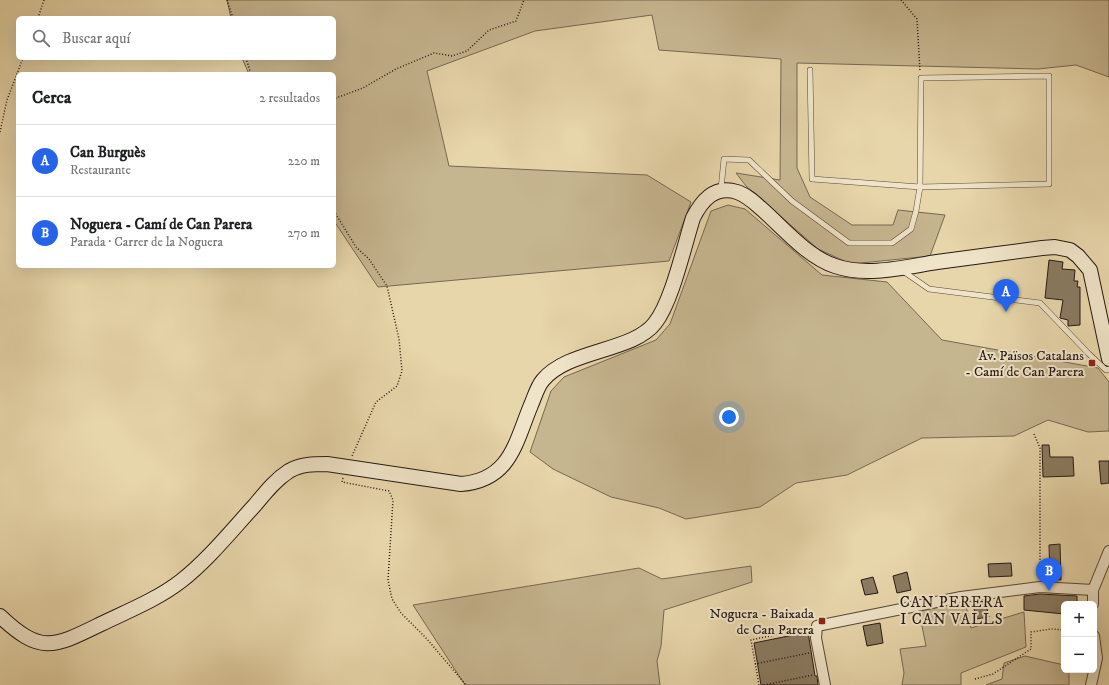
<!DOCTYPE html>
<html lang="es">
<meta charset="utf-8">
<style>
:root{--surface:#fff;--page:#f2f2f2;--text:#202124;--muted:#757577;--line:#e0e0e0;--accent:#2563eb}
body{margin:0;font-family:"IM FELL DW Pica",serif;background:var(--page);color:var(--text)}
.controls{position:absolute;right:12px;bottom:12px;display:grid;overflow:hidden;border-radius:6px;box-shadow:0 4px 16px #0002}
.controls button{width:36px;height:36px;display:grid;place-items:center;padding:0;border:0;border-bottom:1px solid var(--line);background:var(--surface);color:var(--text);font:20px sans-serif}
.you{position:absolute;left:729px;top:417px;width:14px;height:14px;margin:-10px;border:3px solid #fff;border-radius:50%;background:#1a73e8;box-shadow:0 0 0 6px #1a73e833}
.badge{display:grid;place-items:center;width:26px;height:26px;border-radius:50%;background:var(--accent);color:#fff;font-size:13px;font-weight:700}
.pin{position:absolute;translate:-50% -33px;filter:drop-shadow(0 1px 2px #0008)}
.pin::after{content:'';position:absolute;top:21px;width:14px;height:12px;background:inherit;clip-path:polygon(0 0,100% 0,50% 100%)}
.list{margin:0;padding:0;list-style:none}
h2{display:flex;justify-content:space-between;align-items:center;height:52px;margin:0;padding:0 16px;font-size:17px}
h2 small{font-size:13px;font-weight:400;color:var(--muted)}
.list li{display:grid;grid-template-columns:26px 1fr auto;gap:12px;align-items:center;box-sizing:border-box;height:72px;padding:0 16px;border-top:1px solid var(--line)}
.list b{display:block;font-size:15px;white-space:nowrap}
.list p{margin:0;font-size:13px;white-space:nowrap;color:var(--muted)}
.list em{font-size:13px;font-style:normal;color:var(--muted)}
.icon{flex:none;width:22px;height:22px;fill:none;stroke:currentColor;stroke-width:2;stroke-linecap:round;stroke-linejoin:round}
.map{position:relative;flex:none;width:1109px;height:685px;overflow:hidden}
.search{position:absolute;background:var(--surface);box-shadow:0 4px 16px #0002;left:16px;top:16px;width:320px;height:44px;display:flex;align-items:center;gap:10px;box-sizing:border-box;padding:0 14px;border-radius:6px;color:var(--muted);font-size:15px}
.panel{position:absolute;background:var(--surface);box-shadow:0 4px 16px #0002;left:16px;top:72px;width:320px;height:196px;border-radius:6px}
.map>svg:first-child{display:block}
</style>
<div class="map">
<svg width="1109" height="685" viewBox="0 0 1109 685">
<rect width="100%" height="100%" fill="#e7d6aa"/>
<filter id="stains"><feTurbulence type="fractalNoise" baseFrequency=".005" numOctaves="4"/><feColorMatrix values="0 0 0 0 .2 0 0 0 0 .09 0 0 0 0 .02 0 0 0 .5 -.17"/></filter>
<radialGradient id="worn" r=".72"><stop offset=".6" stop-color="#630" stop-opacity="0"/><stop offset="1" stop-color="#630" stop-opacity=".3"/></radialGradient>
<path fill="#c6b690" stroke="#766852" d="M227,0h882v77l-33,-12 -38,4 -241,-6v105l13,29 42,28h41l5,-15 47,5 -15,41 -79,8 -33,-15 -72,-63 -10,-13 44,7 1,-121 -122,-9 -7,-35 -117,16 -108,40 22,95 198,9 44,27 -22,59 -291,26 -44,-66v-147h-85l-7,-16h92v-40h-103z
M728,205l17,4 77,66 65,7 55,58 156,28 11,14v49l-21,1 -40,-12 -34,16 -92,2 -75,37 -51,8 -36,24 -74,12 -27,-11 -48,-11 -58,-28 -23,-17 21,-61 13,-14 92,-37 14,-16 41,-113z
M751,566l1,16 -88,28 -3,36 -4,15 3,24h-195l-52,-80 226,-37 23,11z
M965,602l6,26 53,-16 2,35 -65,26v12h-59l2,-12 -4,-24 26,-3 -7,-35z
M1025,656l39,9v5h5v15h-83l16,-6 2,-16z"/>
<path fill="#8a7b62" stroke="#261913" d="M1049,260l14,2 -1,7 13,1 -1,11h4l-1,6h3v38l-12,1v-6l-8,-2 3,-18 -18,-2z
M1042,445h7l1,12h23l1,19 -31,1z
M1099,461h10v22l-8,1z
M1060,544l1,36h-11l-1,-35z
M1011,563l1,13 -23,1 -1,-13z
M907,572l4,18 -14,3 -4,-17z
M873,577l5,16 -13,2 -4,-15z
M1040,594l37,2v8h-13v10l-40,-4v-14z
M985,601l4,16 -13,2 -3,-16z
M880,623l3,20 -16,3 -4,-20z
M808,632l7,44h2l1,9h-57l-7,-42z"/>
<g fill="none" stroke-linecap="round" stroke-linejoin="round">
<defs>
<path id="service" d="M721,189l3,-30 25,1 43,41 57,42h43l19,-14 5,-18 4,-24 1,-109 128,-2v108l-129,3 -108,-8 -2,-109
M903,271l26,18 111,14 49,51 17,16 3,-1"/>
<path id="minor" d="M1093,604v-14l16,-39
M825,685l-9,-47 1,-12 144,-29 79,-10 53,3
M1091,685l6,-27 -3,-22"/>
<path id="secondary" d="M0,616c41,39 54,31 101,8 27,-13 57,-25 80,-43 27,-21 51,-51 74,-76 10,-12 20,-25 34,-34 12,-7 25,-7 38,-7l134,20c49,-4 54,-40 70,-79 4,-9 6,-18 12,-25 26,-31 90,-28 112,-57 17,-21 29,-77 38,-105 9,-18 22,-33 44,-26 10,3 19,12 27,19 21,19 44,46 71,55 32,11 70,1 102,-4 35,-5 70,-9 105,-14l13,-1 15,3 8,6 12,14 19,89"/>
</defs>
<use href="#service" stroke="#564839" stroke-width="6"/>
<use href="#minor" stroke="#564839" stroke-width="12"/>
<use href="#secondary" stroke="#261913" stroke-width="16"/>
<path stroke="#261913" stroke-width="1.5" stroke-dasharray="1 2" stroke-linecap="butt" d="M227,0l6,18
M901,0l16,19 3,53
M38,18l6,-18
M246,58l5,16
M334,101l2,-3 27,-10 33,-19 38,-16 18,3 15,-5 22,-21 27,-9 8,-21
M0,132l7,-32 16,-42
M334,211l22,36 13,12 18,27 12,53 3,32 -5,15 -21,16 -24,54
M1034,434l6,14v129
M343,478l-1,4 47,9 4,9 -5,80 4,19 9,14 26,26 39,46
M755,664l54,-11
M975,679l18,-5 38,-25v-17l20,-3 13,1
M759,685l-8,-45 57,-12
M764,685l49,-10"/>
<use href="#service" stroke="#efe4c8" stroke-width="5"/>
<use href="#minor" stroke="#efe4c8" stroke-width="10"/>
<use href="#secondary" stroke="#efe4c8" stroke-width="14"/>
</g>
<g fill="#8f2418" stroke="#efe4c8" stroke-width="1.5">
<rect x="1088" y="359" width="8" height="8" rx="2"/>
<rect x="818" y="617" width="8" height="8" rx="2"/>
</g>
<g text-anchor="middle" stroke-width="4" stroke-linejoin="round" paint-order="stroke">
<g font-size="14" fill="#261913" stroke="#efe4c8" text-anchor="end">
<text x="1084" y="360">Av. Països Catalans<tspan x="1084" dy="16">- Camí de Can Parera</tspan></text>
<text x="814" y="618">Noguera - Baixada<tspan x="814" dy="16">de Can Parera</tspan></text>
</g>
<g font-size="15" letter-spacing="1" fill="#261913" stroke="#efe4c8">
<text x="952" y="607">CAN PERERA<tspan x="952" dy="17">I CAN VALLS</tspan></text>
</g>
</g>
<rect width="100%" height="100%" filter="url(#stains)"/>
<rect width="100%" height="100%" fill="url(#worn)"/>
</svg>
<div class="controls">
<button>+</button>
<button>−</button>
</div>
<div class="you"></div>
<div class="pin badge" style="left:1006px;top:312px">A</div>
<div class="pin badge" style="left:1049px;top:591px">B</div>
<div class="search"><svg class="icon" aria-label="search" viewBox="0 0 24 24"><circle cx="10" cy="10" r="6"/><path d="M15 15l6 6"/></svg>Buscar aquí</div>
<section class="panel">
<h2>Cerca<small>2 resultados</small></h2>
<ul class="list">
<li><span class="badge">A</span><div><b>Can Burguès</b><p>Restaurante</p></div><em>220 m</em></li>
<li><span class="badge">B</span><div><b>Noguera - Camí de Can Parera</b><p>Parada · Carrer de la Noguera</p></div><em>270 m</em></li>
</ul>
</section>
</div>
